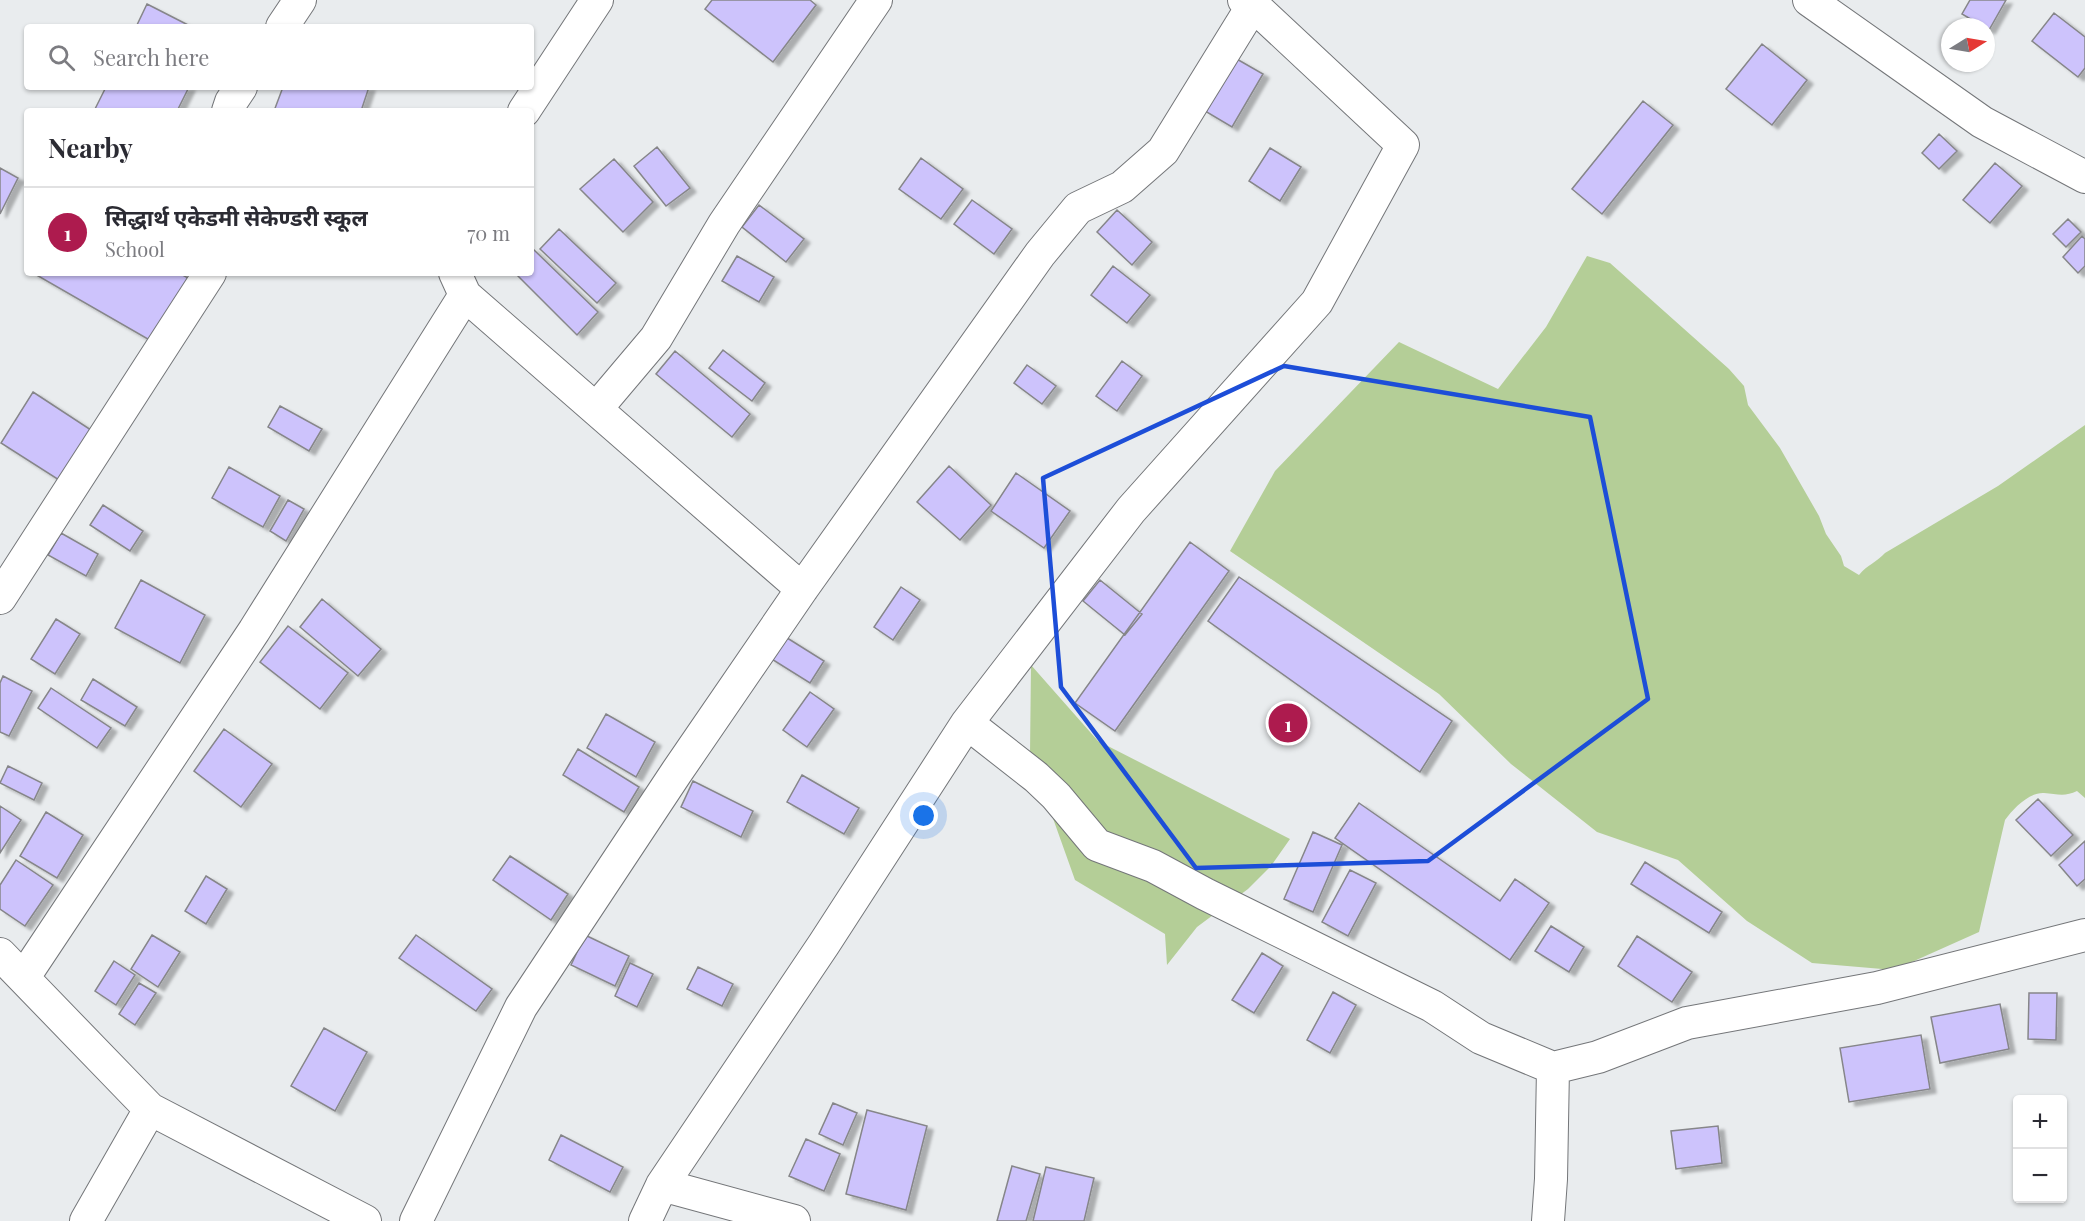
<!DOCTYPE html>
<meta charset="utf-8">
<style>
:root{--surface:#fff;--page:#f2f2f3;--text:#2b2b33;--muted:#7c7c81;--line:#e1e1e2;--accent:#ad1b4e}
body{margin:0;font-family:"Playfair Display","Noto Sans Devanagari",serif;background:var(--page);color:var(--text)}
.controls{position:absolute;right:18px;bottom:18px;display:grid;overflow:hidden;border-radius:6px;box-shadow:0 2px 4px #0004}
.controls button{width:54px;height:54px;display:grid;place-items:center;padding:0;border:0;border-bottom:2px solid var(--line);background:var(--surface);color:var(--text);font:30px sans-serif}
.compass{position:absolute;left:1941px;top:18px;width:54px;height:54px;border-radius:50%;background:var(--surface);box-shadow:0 2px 4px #0004;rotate:79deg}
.you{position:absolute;left:924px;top:816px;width:21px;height:21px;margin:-15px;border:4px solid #fff;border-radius:50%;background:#1a73e8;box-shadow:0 0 0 9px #1a73e833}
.badge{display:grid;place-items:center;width:39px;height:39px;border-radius:50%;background:var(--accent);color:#fff;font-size:20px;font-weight:700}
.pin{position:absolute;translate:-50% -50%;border:3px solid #fff;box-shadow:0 2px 6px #0006}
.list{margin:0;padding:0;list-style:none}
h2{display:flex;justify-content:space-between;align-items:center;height:78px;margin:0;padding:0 24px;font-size:26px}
h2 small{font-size:20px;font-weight:400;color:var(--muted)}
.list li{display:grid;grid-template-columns:39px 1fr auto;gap:18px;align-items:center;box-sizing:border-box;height:90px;padding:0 24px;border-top:2px solid var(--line)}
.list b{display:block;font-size:22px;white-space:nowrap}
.list p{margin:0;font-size:20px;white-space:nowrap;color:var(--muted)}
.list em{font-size:20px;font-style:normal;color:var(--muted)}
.icon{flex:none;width:33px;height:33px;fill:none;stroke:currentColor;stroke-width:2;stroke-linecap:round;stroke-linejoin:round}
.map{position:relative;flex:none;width:2085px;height:1221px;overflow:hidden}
.search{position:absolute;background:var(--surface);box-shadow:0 2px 4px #0004;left:24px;top:24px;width:510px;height:66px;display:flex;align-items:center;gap:15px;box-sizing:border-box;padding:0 21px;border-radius:6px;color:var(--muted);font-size:22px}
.panel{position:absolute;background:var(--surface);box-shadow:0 2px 4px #0004;left:24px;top:108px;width:510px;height:168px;border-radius:6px}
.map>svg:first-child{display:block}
</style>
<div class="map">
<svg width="2085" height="1221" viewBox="0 0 2085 1221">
<defs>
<filter id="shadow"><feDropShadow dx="6" dy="4" stdDeviation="1.5" flood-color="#0004"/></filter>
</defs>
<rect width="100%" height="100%" fill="#e9ecee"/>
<path fill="#b4ce97" d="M1587,256l23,7 119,106 15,17 4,19 32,43 39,68 7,18 15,22 3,10 15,9c8,-10 18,-13 26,-22l113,-67 87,-61v373l-8,-7c-12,6 -20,3 -33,2 -15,-1 -31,16 -39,27l-26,112 -85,38 -82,-7 -65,-42 -69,-61 -81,-28 -86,-68 -72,-70 -209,-143 45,-80 124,-129 99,47 48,-62z
M1031,665l67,76 192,98 -19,27 -23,23 -51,38 -30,38 -2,-31 -90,-54 -45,-126z"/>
<path fill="#cdc3fc" stroke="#868689" stroke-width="1.5" filter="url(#shadow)" d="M712,0h98l6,5 -43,57 -68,-53z
M1970,0h36l-17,30 -27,-16z
M147,4l45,23h-56z
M2054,13l31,24v31l-7,9 -46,-36z
M1762,44l45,36 -35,45 -46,-36z
M1235,58l28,16 -31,53 -27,-16z
M106,87h83l-12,24h-83z
M283,87h86l-8,24h-87z
M1643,101l30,24 -71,89 -30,-25z
M1939,134l18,17 -18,18 -17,-16z
M657,147l33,41 -24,18 -32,-40z
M1270,148l31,19 -21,34 -31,-20z
M921,158l42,31 -22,30 -42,-30z
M614,159l39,43 -30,30 -43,-43z
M1995,163l27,23 -32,37 -27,-23z
M0,168l18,10 -18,36z
M972,200l40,29 -18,25 -40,-30z
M759,205l45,34 -18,23 -44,-35z
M1117,210l35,32 -20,23 -35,-33z
M2068,219l13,13 -15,15 -13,-13z
M559,229l57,54 -19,20 -57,-54z
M2082,236l3,3v27l-7,7 -15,-16z
M532,248l66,64 -21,23 -62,-62h16z
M737,256l37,21 -15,25 -37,-21z
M1113,266l37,29 -23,28 -36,-28z
M33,273h146l11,6 -37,63z
M723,350l42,33 -13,18 -43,-33z
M675,351l75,63 -18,23 -76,-63z
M1122,361l20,15 -25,35 -21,-15z
M1027,365l29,21 -14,18 -28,-21z
M33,392l58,38 -32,50 -58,-37z
M280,406l42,23 -13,22 -41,-24z
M949,466l42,39 -31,35 -43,-38z
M229,467l51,29 -17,31 -51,-29z
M1016,473l54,38 -26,37 -53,-37z
M288,500l16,9 -18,32 -16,-10z
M103,505l40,26 -13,20 -40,-26z
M61,533l37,21 -12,22 -38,-21z
M1190,542l39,29 -114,160 -40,-28z
M1239,577l213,144 -32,51 -212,-151z
M141,580l64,35 -25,48 -65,-35z
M1100,580l42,34 -17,21 -42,-34z
M901,587l19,13 -27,40 -19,-13z
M322,599l59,50 -23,27 -58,-49z
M56,619l24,15 -25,40 -24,-15z
M288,626l60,47 -28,36 -60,-47z
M784,636l40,25 -14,22 -40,-25z
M3,676l29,15 -23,45 -9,-4v-49z
M93,679l44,28 -12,19 -44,-26z
M51,688l60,40 -14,20 -59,-40z
M810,692l24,17 -27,38 -24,-17z
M606,714l49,28 -19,35 -49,-29z
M224,729l48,35 -31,43 -47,-36z
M578,749l61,38 -15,25 -61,-37z
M8,766l34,17 -8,17 -34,-17z
M802,775l57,33 -15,26 -57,-32z
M693,781l60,30 -12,26 -60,-30z
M2038,799l35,36 -22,21 -35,-36z
M1359,803l141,98 15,-22 34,24 -39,57 -175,-122z
M0,806l21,14 -21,33z
M46,812l37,23 -26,43 -37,-22z
M1313,832l29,13 -29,67 -29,-13z
M2085,841v38l-8,7 -18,-21z
M510,856l58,38 -17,26 -58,-40z
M16,860l37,25 -28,41 -25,-17v-24z
M1645,862l77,50 -13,21 -78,-49z
M1350,870l26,13 -28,53 -26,-14z
M206,876l21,13 -21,35 -21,-13z
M1551,926l33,21 -15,25 -34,-21z
M152,935l28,17 -22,35 -27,-18z
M416,935l76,54 -16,22 -77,-53z
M585,935l44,21 -14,30 -44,-21z
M1637,936l55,36 -20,30 -54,-36z
M1262,953l21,13 -29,47 -22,-13z
M114,961l21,14 -19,30 -21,-14z
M630,963l23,11 -16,33 -22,-11z
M698,967l35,17 -11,22 -35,-17z
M139,983l17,10 -21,32 -16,-11z
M1333,992l23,13 -26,48 -23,-13z
M2029,993h28l-1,47 -28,-1z
M2000,1004l9,45 -69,14 -9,-46z
M324,1028l43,24 -32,59 -44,-25z
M1921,1035l9,54 -81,13 -9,-54z
M833,1103l24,10 -14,32 -24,-11z
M867,1110l60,16 -21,84 -60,-16z
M1718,1126l4,37 -46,6 -5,-38z
M561,1135l62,32 -13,25 -61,-32z
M806,1139l34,15 -16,37 -35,-15z
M1012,1166l28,8 -14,47h-29z
M1046,1167l48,11 -10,43h-51z"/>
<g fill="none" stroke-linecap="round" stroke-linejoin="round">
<defs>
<path id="street" d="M1809,0l173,122 103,55
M282,27l18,-27
M228,111l3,-9 10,-15
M524,111l73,-111
M465,295l337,294
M596,409l60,-71 68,-114 152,-224
M0,598l210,-325
M967,723l69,54 20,19 41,49 56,21 52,28 227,112 49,32 72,30
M0,954l150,155 215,112
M24,977l230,-346 211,-336 -10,-22
M662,1185l132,36
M86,1221l64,-112
M416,1221l105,-214 155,-234 126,-184 238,-335 38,-46 44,-21 41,-36 90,-146
M645,1221l17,-36 162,-241 143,-221 164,-213 186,-208 86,-157 -150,-140 -9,-5
M1548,1221l3,-42 2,-111 45,-11 89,-34 190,-35 208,-53"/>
</defs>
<use href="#street" stroke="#747679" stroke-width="34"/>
<use href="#street" stroke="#fff" stroke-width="32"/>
</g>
<path fill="none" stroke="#1d4ed8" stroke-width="4.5" stroke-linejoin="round" d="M1284,366l306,51 58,282 -220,162 -232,7 -135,-181 -18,-209z"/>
</svg>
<div class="controls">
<button>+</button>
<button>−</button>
</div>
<svg class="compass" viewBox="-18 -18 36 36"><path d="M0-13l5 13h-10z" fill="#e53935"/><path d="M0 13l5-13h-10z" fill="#7c7c81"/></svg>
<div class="you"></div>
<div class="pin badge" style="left:1288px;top:723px">1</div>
<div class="search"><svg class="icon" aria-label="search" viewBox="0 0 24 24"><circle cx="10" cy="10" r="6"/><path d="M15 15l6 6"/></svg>Search here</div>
<section class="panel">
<h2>Nearby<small></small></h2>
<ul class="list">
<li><span class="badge">1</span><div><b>सिद्धार्थ एकेडमी सेकेण्डरी स्कूल</b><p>School</p></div><em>70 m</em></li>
</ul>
</section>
</div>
